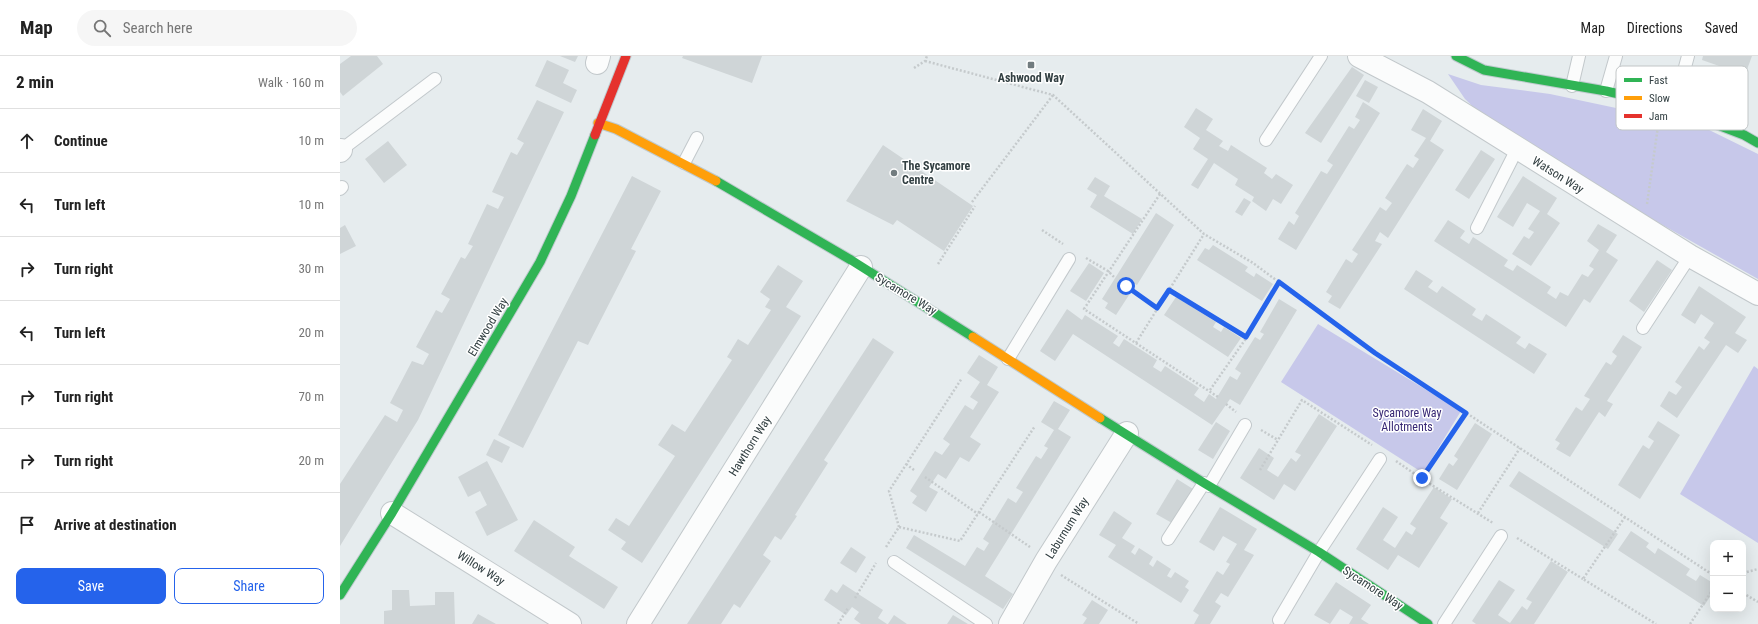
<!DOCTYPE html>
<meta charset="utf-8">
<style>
:root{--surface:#fff;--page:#f6f6f6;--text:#222;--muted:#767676;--line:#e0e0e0;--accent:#2563eb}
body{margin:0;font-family:"Roboto Condensed",sans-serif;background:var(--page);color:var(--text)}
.controls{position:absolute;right:12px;bottom:12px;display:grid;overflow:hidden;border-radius:8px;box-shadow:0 4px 16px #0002}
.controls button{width:36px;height:36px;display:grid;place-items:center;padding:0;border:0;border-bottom:1px solid var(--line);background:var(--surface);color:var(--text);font:20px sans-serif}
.stop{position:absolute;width:12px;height:12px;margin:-9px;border:3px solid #2563eb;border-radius:50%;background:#fff}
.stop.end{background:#2563eb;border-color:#fff;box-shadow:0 1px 4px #0008}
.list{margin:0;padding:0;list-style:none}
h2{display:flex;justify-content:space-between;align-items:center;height:52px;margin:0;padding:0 16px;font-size:17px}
h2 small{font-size:13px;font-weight:400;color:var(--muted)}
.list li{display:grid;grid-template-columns:26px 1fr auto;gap:12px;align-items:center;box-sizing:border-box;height:64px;padding:0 16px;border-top:1px solid var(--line)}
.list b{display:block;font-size:15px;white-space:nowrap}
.list em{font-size:13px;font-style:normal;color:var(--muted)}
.actions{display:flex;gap:8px;padding:12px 16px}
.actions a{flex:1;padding:9px 0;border:1px solid var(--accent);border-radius:8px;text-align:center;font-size:14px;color:var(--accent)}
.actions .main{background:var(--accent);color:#fff}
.icon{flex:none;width:22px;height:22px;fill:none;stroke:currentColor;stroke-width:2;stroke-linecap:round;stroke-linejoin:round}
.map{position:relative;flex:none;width:1418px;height:568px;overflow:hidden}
header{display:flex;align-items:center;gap:24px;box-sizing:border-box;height:56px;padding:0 20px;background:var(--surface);border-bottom:1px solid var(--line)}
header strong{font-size:19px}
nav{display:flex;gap:22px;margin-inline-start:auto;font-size:14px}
.search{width:280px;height:36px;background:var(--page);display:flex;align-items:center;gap:10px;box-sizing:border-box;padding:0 14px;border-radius:22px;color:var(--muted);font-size:15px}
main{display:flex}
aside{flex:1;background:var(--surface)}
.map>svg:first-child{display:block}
</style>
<header>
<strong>Map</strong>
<div class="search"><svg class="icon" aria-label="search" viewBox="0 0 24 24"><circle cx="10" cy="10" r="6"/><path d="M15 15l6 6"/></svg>Search here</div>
<nav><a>Map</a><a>Directions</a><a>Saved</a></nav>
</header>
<main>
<aside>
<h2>2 min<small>Walk · 160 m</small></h2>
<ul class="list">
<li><svg class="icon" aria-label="ahead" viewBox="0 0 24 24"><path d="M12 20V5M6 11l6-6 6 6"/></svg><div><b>Continue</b></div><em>10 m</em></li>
<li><svg class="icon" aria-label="left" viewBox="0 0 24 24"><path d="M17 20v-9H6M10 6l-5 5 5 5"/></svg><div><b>Turn left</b></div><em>10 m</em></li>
<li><svg class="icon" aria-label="right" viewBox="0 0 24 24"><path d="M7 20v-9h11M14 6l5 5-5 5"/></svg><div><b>Turn right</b></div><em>30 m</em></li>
<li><svg class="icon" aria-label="left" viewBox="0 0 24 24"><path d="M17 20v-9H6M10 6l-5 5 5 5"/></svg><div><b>Turn left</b></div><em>20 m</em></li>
<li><svg class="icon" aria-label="right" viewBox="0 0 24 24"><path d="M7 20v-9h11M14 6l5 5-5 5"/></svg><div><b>Turn right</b></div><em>70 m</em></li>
<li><svg class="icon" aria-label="right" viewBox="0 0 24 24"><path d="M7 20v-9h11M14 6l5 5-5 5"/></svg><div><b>Turn right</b></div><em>20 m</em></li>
<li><svg class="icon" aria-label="arrive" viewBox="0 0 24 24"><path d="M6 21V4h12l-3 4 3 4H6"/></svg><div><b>Arrive at destination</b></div></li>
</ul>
<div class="actions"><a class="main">Save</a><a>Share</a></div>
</aside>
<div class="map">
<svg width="1418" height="568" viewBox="0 0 1418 568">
<rect width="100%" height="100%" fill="#e6ecee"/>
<path fill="#c7c8ea" d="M1108,18l33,11 69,9 151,32 57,28v125l-203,-115 -38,-15 -52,-50z
M978,268l143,87 -38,62 -142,-91z
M1414,310l4,3v174l-78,-49z"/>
<path fill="#cfd5d7" d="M11,0h26l6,8 -40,32 -3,-4v-28z
M220,0h18l-3,6z
M343,0h79l-10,27 -70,-25z
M1363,0h49l-7,19 -43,-15z
M207,4l22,10 -6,13 14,7 -6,13 -36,-17z
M1012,11l12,8 -43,68 -16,-10z
M1025,24l13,7 -9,16 -13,-7z
M197,44l27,12 -146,308 -78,126v-62l45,-69 12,7 6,-12 -13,-7 22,-42 11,4 6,-11 -13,-7 20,-37 6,3 8,-14 -9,-5 20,-37 4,2 8,-13 -5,-2 19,-40 11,5 6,-12 -12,-5 19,-40 6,3 7,-12 -7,-4z
M1023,46l17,11 -84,137 -18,-11 11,-18 5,4 5,-9 -4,-3 26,-42 6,3 6,-9 -6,-4 22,-35 5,3 6,-9 -5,-3z
M856,52l17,11 -7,11 17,11 -4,5 9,5 3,-6 36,23 -3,5 8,6 4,-5 17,11 -12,19 -8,-5 -7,12 -14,-10 2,-4 -19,-12 3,-6 -24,-16 -16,26 -7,-4 17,-26 -15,-10 7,-11 -16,-11z
M1083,53l19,12 -12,20 14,9 -56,88 -8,-6 -5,9 7,3 -42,65 -12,-7 4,-6 -6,-4 20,-33 6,4 6,-9 -6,-4 28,-43 6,4 6,-8 -7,-5 22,-34 6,4 6,-9 -5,-3 12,-18 -15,-8z
M48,85l19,24 -23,18 -19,-24z
M543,89l90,61 -29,45 -47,-31 -4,5 -47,-24z
M1141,94l14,9 -26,40 -14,-9z
M292,120l29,15 -30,58 5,2 -48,94 -10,-4 -55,107 -25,-13z
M1183,120l34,22 -10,16 13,9 -29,43 -19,-12 12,-18 5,3 5,-7 -6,-3 12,-18 -13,-8 -14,24 -16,-10z
M755,121l15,9 -6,10 38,23 -9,15 -43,-27 7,-12 -10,-6z
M904,142l7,4 -9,14 -7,-4z
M816,157l18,12 -37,60 -8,-4 -3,5 -4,5 7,4 -13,20 -11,-7 3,-5 -6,-4z
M1108,164l17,11 -5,7 9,6 4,-7 35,23 -4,6 9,5 4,-6 34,22 -4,6 9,6 4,-7 8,4 14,-22 6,3 6,-8 -5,-3 10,-16 -12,-9 11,-17 19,11 -11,17 12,8 -28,43 -6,-4 -18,28 -132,-86z
M5,169l11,21 -16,8v-26z
M873,189l35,22 -3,4 9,6 2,-4 17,11 -11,17 -65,-41 8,-12 4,2z
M1317,204l15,10 -28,42 -15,-11z
M749,207l15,10 -18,28 -16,-10z
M438,209l25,16 -17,26 15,9 -159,247 -21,-14 5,-7 -18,-12 8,-12 13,8 46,-70 -17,-11 14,-21 13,8 47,-72 -5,-3 11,-18 10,6 23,-35 -6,-3 5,-8 -10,-7z
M1076,214l17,11 -5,6 9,6 5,-7 34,23 -4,6 10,6 4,-7 35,23 -5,6 9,6 4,-6 18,11 -13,20 -130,-85z
M1359,230l47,31 -11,16 12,7 -9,13 -12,-8 -49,73 -17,-12 9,-15 7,4 6,-8 -7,-5 24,-36 5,4 6,-8 -6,-4 10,-15 -13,-9 -6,10 -14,-9z
M836,241l40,25 -3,5 8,5 3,-5 17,11 -13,19 -64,-42z
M939,243l18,11 -57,95 -10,-6 -18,26 -139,-91 -18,27 -15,-10 27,-42 15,11 3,-5 33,21 -5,7 6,4 5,-8 33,21 -4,7 8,5 4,-6 34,22 -5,7 10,7 5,-8 7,5 14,-23 7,4 4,-7 -6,-4 20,-32 5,3 4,-6 -4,-2z
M1283,279l19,12 -35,54 6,3 -8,13 -6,-5 -29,45 -14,-8 4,-6 -5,-3 21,-33 6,4 8,-12 -6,-3 22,-34 5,3 6,-9 -5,-4z
M533,282l21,14 -70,108 4,3 -33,52 2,1 -16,24 -6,-4 -12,19 8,6 -31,47 -6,-4 -13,20h-34z
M639,299l19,12 -11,18 12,7 -29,45 11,7 -12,18 -9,-5 -14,22 -8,-5 -9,13 9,5 -12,20 -14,-9 5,-7 -7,-5 25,-40 7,4 8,-11 -7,-5 22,-34 8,5 5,-8 -8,-5 10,-15 -13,-9z
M714,345l16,9 -12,19 13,8 -86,139 28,18 -10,15 -97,-61 8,-13 51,31 12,-19 7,4 5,-8 -6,-4 25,-41 8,5 7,-11 -7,-4 20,-32 5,3 7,-11 -4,-2 10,-16 -13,-8z
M979,358l18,12 -42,65 -11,-7 -10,16 -34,-22 19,-30 15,10 -7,12 11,7 13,-19 5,4 5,-7 -6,-3z
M1318,365l22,14 -40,64 -22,-14 25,-40 6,4 5,-8 -6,-4z
M876,366l14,9 -17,28 -15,-9z
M1135,367l17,11 -35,56 -18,-11 10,-16 4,3 5,-7 -4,-3z
M154,383l16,8 -8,16 -16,-8z
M147,405l31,59 -31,16 -12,-24 12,-7 -7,-14 -12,6 -10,-20z
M1179,415l99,63 -10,15 -99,-63z
M837,423l16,10 -21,34 -16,-9z
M1094,431l18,12 -12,19 8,5 -29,45 -21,-13 -10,15 -32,-21 27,-42 15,10 -15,23 12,8 11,-17 6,4 4,-7 -6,-4z
M880,451l37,22 -13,21 10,5 -26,42 -7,-4 -6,9 6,4 -11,18h-16l5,-9 -6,-4 24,-40 6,4 7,-11 -4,-2 11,-18 -14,-8 -9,15 -15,-9z
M774,455l18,12 -10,15 13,8 -4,6 4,3 4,-7 14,9 -4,7 4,3 4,-7 14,9 -4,7 4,2 4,-6 14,9 -4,6 4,3 -8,13 -73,-46 8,-12 -17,-10z
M194,464l41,27 -6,9 49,31 -14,22 -90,-58z
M1291,475l18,12 -3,4 9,7 3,-6 32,21 -4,6 10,6 4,-6 13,8v9l-9,14 -86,-56z
M511,491l15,10 -10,16 -16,-10z
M1211,505l17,11 -34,52h-58l-4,-3 27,-41 16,10 -17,25 12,8 12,-17 5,4 5,-8 -6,-3z
M996,526l35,23 -10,14 8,5h-20l4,-7 -13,-8 -10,15 -16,-9z
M503,528l40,26 -5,8 9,6h-26l-7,-5 5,-7 -7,-5 -6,8 -22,-15 7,-11 6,4z
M52,534h17l1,16 25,-1v-13h19l1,32h-71v-13l8,-1z
M752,544l16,10 -9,14h-16l4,-6 -5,-3z
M138,558l18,10h-24z
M554,559l13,9h-19z
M613,559l15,9h-21z"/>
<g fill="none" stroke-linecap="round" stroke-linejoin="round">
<defs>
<path id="lane" d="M1232,30l7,-30
M1266,35l10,-35
M1334,52l14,-52
M926,84l55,-84
M1,94l94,-71
M344,107l13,-25
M0,133l2,-2
M1137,172l40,-79
M1303,272l47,-72
M668,303l61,-100
M869,430l36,-61
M828,483l36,-56
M554,506l92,62
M939,564l40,-68 61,-93
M1104,568l57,-88"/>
<path id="street" d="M1019,0l69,36 262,164 68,38
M257,7l2,-7
M0,95l1,-1
M52,457l178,111
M298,568l223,-357
M670,568l36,-63 81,-128"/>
<path id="fast" d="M1116,0l28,14 122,21 57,13 81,31 14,8
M376,125l135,79 122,77
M760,362l104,65 115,69 109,72
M0,539l52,-82 148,-251 31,-66 24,-61"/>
<path id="slow" d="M258,67l18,6 100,52
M633,281l127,81"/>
<path id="jam" d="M255,79l31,-79"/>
</defs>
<use href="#lane" stroke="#c2c8cb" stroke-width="14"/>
<use href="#street" stroke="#c2c8cb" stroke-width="24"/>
<use href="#fast" stroke="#bfcace" stroke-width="11"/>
<use href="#slow" stroke="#bfcace" stroke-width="11"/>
<use href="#jam" stroke="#bfcace" stroke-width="11"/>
<path stroke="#c5cacc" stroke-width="2.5" stroke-dasharray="2 2" stroke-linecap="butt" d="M585,5l128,34 151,139 49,29 122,90 338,222
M574,12l11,-7 2,-5
M820,138l-76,115 134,88
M632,146l81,-107
M1307,148l11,-78
M702,174l21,14
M746,202l22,13 7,7
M598,208l37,-58
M786,230l31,23
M829,233l78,48
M796,287l68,-109
M870,334l37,-53 32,-55
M886,348l10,8
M1126,357l-44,66 71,44
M921,374l17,10
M1056,405l26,18
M566,408l8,6
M920,414l42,-70 70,45
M585,421l53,37
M639,456l51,35
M1138,457l42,-65
M1285,461l-42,62 73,45
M559,471l-10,-36 73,-113
M1177,482l66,41
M546,491l13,-20 61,14 75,-115
M1403,517l15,-4
M721,519l78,49
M1403,537l15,9
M515,542l21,-35
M498,568l10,-16
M1350,568l23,-35"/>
<use href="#lane" stroke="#fbfcfc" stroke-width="12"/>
<use href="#street" stroke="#fbfcfc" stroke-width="22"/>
<use href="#fast" stroke="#30b455" stroke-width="9"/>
<use href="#slow" stroke="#ff9f0a" stroke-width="9"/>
<use href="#jam" stroke="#e5322d" stroke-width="9"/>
</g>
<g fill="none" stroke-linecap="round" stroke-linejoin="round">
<path stroke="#2563eb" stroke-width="5" d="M786,230l31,22 12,-18 77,47 33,-55 96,71 91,60 -44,65"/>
</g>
<g fill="#727c7f" stroke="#fff" stroke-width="1.5">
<rect x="687" y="5" width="8" height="8" rx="2"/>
<circle cx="554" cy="117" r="4"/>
</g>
<g text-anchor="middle" stroke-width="3" stroke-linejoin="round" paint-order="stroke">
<g font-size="12" font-weight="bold" fill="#334043" stroke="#fff">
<text x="691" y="26">Ashwood Way</text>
<text x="562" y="114" text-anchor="start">The Sycamore<tspan x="562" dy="14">Centre</tspan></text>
</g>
<g font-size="12" fill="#334043" stroke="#fff">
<text transform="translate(1218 119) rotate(32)" y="4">Watson Way</text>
<text transform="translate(566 238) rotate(31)" y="4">Sycamore Way</text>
<text transform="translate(148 271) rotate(-59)" y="4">Elmwood Way</text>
<text transform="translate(410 390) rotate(-58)" y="4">Hawthorn Way</text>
<text transform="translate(727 472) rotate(-58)" y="4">Laburnum Way</text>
<text transform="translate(141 512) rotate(32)" y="4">Willow Way</text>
<text transform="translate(1033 532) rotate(33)" y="4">Sycamore Way</text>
</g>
<g font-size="12" fill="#372774" stroke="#fff">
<text x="1067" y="361">Sycamore Way<tspan x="1067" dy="14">Allotments</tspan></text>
</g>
</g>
<rect x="1276" y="10" width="132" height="64" rx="6" fill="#fff" stroke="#c2c6c7" stroke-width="1"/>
<rect x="1284" y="22" width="18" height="4" fill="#30b455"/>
<rect x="1284" y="40" width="18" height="4" fill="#ff9f0a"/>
<rect x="1284" y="58" width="18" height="4" fill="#e5322d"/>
<g font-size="11" fill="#334043">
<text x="1309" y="28">Fast</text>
<text x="1309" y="46">Slow</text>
<text x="1309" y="64">Jam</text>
</g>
</svg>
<div class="controls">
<button>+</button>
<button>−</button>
</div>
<div class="stop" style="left:786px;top:230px"></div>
<div class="stop end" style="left:1082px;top:422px"></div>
</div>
</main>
